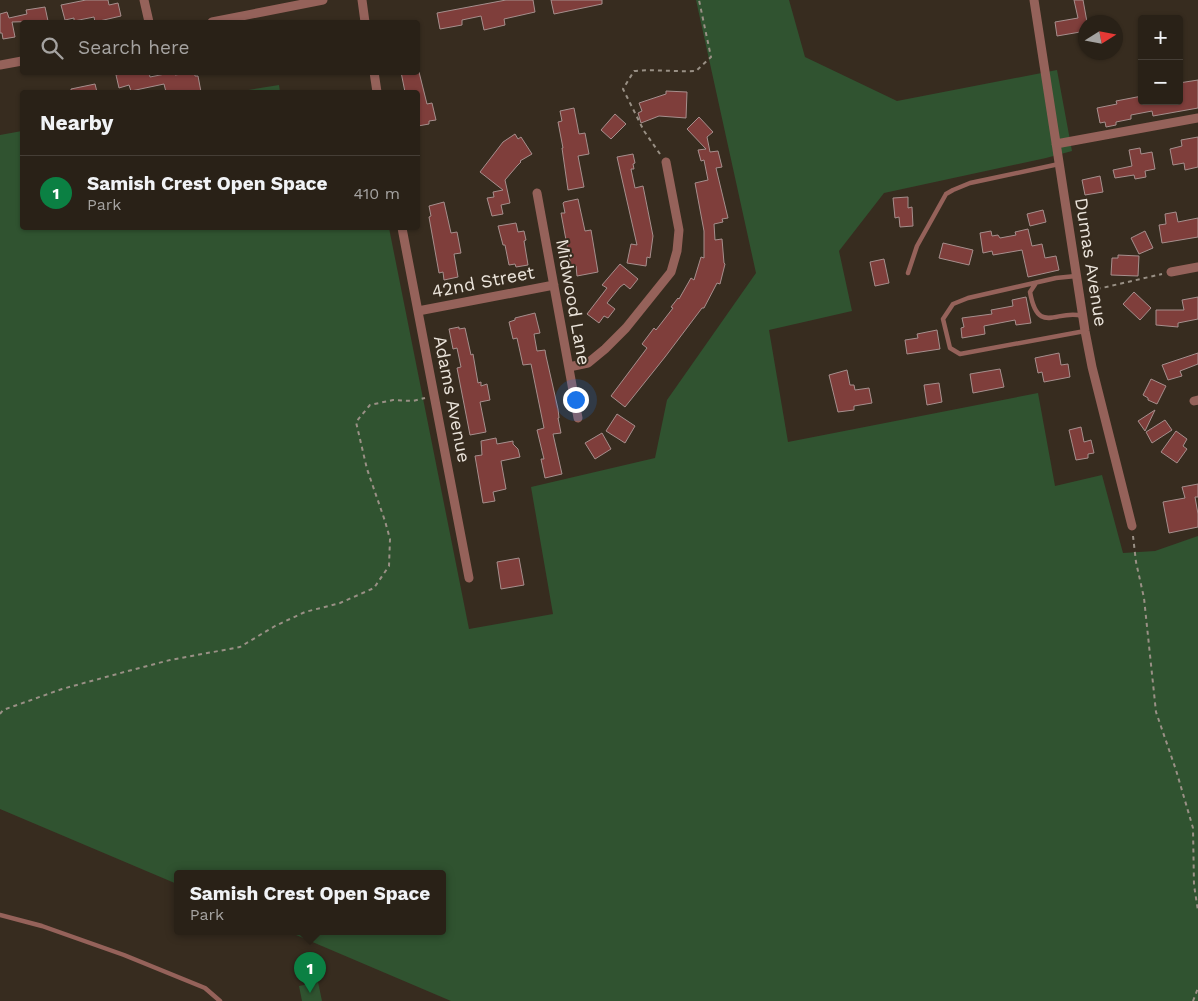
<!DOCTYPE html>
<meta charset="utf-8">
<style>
:root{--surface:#292117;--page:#352e24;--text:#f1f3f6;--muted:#a5a3a1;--line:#453e36;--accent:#0b8043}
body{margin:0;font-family:"Work Sans",sans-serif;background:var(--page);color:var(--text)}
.controls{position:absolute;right:15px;top:15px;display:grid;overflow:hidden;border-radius:5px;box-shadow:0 1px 4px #0004}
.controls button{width:45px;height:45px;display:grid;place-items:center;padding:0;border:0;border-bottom:1px solid var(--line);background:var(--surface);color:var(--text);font:25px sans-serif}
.compass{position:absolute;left:1078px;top:15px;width:45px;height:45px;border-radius:50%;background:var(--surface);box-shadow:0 1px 4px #0004;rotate:79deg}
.you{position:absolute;left:575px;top:399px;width:18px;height:18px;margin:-12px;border:4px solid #fff;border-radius:50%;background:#1a73e8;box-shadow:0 0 0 8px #1a73e833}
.badge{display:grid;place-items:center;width:32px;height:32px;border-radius:50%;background:var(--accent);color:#fff;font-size:16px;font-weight:700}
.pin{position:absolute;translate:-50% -41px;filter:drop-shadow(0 1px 2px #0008)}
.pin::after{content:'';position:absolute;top:26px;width:18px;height:15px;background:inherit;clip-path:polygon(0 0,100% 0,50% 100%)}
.popup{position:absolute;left:174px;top:870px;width:272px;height:65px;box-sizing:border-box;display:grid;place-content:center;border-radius:5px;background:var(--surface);filter:drop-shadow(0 1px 4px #0005);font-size:16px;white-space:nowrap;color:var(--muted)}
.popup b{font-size:19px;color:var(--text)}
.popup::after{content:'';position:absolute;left:50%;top:100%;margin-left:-10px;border:10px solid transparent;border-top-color:var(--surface)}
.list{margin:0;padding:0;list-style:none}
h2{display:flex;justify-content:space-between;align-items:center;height:65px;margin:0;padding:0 20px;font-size:21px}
h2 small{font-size:16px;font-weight:400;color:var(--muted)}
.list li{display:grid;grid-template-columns:32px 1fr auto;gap:15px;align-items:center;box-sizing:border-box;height:75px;padding:0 20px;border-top:1px solid var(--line)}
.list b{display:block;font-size:19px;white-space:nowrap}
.list p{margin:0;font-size:16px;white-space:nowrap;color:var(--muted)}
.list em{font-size:16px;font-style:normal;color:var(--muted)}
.icon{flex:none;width:28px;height:28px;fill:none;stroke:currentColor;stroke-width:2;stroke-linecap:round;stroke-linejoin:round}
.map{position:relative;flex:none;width:1198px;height:1001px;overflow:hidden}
.search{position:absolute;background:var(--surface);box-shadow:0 1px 4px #0004;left:20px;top:20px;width:400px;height:55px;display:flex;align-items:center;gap:12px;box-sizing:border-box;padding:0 18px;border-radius:5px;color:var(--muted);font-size:19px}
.panel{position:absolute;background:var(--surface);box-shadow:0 1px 4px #0004;left:20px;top:90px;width:400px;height:140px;border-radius:5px}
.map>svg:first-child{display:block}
</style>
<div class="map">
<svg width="1198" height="1001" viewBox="0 0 1198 1001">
<rect width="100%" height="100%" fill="#372c1f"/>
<path fill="#305330" d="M696,0h93l16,57 92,44 160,-31 15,81 -26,7 -162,35 -45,58 13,60 -83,19 19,112 250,-49 17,93 47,-11 21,78 32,-2 43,-15v465h-747l-162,-69h153v-58h-264l-1,10 -177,-75v-674l22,-4v97h367l80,401 84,-15 -22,-127 124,-29 12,-58 89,-127z
M279,85l1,7h-44z
M318,982l4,19h-20l-3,-15z"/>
<path fill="#7f3e3b" stroke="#a68f8d" d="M86,0h22l1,5 9,-2 3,13 -26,6 -1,-5 -20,4v-3l-9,2 -4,-15z
M506,0h27l2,12 -31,7 1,6 -21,5 -3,-14 -19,4v5l-22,4 -3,-16z
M551,0h51v4l-48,10z
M1074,0h9l4,22h-1v9l-29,5 -2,-14 23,-4z
M45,7l3,14 -36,1 3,15 -12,2 -1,-6h-2v-19l7,-2 2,6 18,-4 -1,-4z
M128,72h21l1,5 25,-5v3l19,-3 1,4h3l3,16h-35l-2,-8 -33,7 -2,-6 -10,3 -3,-13z
M401,72h18l8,32 5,-1 4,17 -7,1v3l-11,2v-34h-13z
M1198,80v28l-45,8 -1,-5 -21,4v4l-15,3v3l-10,2 -1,-5 -5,1 -3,-15 20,-4 -1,-3 26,-5v5h37v-18z
M95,84l2,8h-26v-3z
M666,91l21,1 -1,26 -27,-2 -18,7 -3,-10 4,-2 -3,-8 27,-9z
M574,108l5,26 6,-1 4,21 -11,2 6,31 -16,3 -6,-42h1l-5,-26 4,-1 -2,-10z
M615,114l11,10 -15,15 -10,-9z
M699,117l14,15 -6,5 3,15 8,-1 4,16 -6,1 12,50 -6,1 1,3 -9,2 1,16 7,-1 2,24 1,1 -5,20 -3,-1 -13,25h-2l-37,49 -40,50 -14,-11 36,-48 -5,-4 12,-16 2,2 17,-22 -2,-1 7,-9 1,1 12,-21 3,2 7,-23 3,1v-27l-9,-48 13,-3 -4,-20 -3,1 -3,-11 8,-1 -19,-20z
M515,134l3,5 3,-2 11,17 -12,7 1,1 -4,4 -12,14 5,23 -9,2 2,9 -11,2 -5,-18 7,-1 -1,-5 10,-2 -23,-18 23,-30z
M1198,137v30l-13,3 -1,-7 -11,2 -3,-16 12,-3 -1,-6z
M1140,148l1,6 11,-2 3,17 -10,2 1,6 -11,2 -1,-4 -19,3 -2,-8 19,-4 -3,-16z
M633,154l2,9 -2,1 1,5h-3l4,19 8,-2 10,50 -3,22 -3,-1 -1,9 -19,-3 4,-19 6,1 -20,-88z
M1100,176l3,16 -18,3 -3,-15z
M908,197v11l4,-1 1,19 -13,1 -1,-10 -4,1 -2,-20z
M578,199l7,32 6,-1 7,42 -21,4 -1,-10 -5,1 -10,-54h4l-2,-10 1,-1z
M444,202l7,31 6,-1 4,21 -7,1 4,23 -14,3 -1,-8 -4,1 -10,-56 2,-1 -2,-10z
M1043,210l3,12 -16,4 -3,-12z
M1176,212l2,10 20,-4v19l-36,6 -3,-18 7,-1 -1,-10z
M516,223l2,9 6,-1 2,9 -2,1 4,24 -12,2 -1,-3 -6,1 -4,-20h-2l-5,-19z
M1028,229l4,17 10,-2 3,14 11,-2 3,14 -31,7 -6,-27 -29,5 -1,-4 -9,2 -3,-20 11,-2 1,5 6,-1 2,3 16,-3 -1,-3z
M1145,231l8,17 -14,6 -8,-16z
M943,243l30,7 -4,15 -30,-7z
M1118,255l21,1 -1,20 -27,-1 1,-17h6z
M884,259l5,24 -14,3 -5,-24z
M620,264l18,15 -8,10 -6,-5 -4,3 -13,16 8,6 -7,9 -4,-2 -5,7 -12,-9 20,-26 -5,-3z
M1134,292l17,16 -11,12 -17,-16z
M1026,297l5,26 -15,2 -1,-5 -31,6 1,8 -23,4 -1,-10 3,-1 -2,-9 30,-4 -1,-4 22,-4 -1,-6z
M1198,297v22l-20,4v4l-22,-2v-15h28l-2,-10z
M535,313l5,20 -6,1 3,17 8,-1 1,6 12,53 1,9h-1l3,15 -8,1 9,40 -17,4 -4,-19h3l-7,-29 7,-2 -13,-64 -8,1 -6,-27 -4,1 -4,-17 6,-2v-2z
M459,327v2l6,-1 6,27 2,-1 5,29 3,-1v4l6,-2 3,16 -10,2 6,30 -16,3 -13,-67 4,-1 -4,-19 -4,1 -4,-20z
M937,330l3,19 -33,5 -2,-14 13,-2 -1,-4z
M1059,353l2,12 7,-1 2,13 -26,5 -2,-10 -4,1 -3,-15z
M1198,353v11l-18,7 2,5 -14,4 -6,-15z
M1000,369l4,18 -31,6 -3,-19z
M847,370l3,15h4l1,5 14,-2 3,15 -18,3v4l-16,2 -9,-37z
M1151,379l15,7 -9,18 -9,-4v-2l-5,-3z
M939,383l3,19 -15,3 -3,-20z
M1155,410l-10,21 -7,-10z
M617,414l18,12 -10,17 -19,-12z
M1165,420l7,10 -20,13 -6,-11z
M1081,427l3,15 7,-2 3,13 -6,1v4l-12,2 -7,-30z
M1176,431l11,8 -4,7 4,3 -10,14 -16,-11z
M602,433l9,16 -16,10 -10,-16z
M496,438l1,6 16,-3v3l5,5 2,8 -19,4 5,28 -13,3 2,9 -12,2 -8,-47 7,-1 -1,-14z
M1198,484v13h-3l3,17v13l-29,6 -6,-31 22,-4 -3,-11z
M519,558l5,27 -23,4 -4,-27z"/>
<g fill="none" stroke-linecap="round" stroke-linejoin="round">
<path stroke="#999085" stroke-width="2" stroke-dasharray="4 4" stroke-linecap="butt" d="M660,154l-16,-23 -21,-42 11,-18c21,-2 41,1 62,0l15,-14 -12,-57
M1089,291l73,-17
M1133,536l3,26 8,36 12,114 20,58 17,58 1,57 4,26
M0,714l3,-4 59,-21 66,-18 42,-11 70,-13 35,-21 30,-14 35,-9 34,-15 15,-22 1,-27 -5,-18 -18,-52 -11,-47 14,-17 23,-5 20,1 12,-3
M1193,1001l5,-13"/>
<path stroke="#95625a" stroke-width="4.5" d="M908,273l9,-27 24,-43 5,-9 7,-4 17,-7 89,-19
M1076,276l-20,2 -88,20 -15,6 -10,15 7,29 10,6 125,-23
M1036,283l-6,9c8,45 28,16 52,24
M0,915l42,11 82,29 81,33 15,13"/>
<path stroke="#95625a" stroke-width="9" d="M144,0l5,22
M362,0l3,22
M1034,0l51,331 7,36 40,159
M212,22l111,-22
M0,65l22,-4
M374,72l3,20
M1056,144l142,-26
M537,193l41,225
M402,228l67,350
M1171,272l27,-5
M418,311l136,-26
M569,367l19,-4 17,-14 21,-21 45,-56 6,-21 2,-21 -13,-68
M1194,401l4,-1"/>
</g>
<g text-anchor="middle" stroke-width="4" stroke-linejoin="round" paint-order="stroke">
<g font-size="18" fill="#ebe4db" stroke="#372c1f">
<text transform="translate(1091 262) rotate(81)" y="6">Dumas Avenue</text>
<text transform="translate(483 282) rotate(-11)" y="6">42nd Street</text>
<text transform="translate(573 302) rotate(80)" y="6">Midwood Lane</text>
<text transform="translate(452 399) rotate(79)" y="6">Adams Avenue</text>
</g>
</g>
</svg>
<div class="controls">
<button>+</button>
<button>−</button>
</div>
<svg class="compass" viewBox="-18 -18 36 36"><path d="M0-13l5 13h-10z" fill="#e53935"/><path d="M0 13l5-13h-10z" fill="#a5a3a1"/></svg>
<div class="you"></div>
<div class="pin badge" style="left:310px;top:993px">1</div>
<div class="popup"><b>Samish Crest Open Space</b>Park</div>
<div class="search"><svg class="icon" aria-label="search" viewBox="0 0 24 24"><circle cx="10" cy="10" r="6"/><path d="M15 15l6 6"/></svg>Search here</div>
<section class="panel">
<h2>Nearby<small></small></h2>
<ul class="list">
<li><span class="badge">1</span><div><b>Samish Crest Open Space</b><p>Park</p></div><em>410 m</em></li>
</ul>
</section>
</div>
